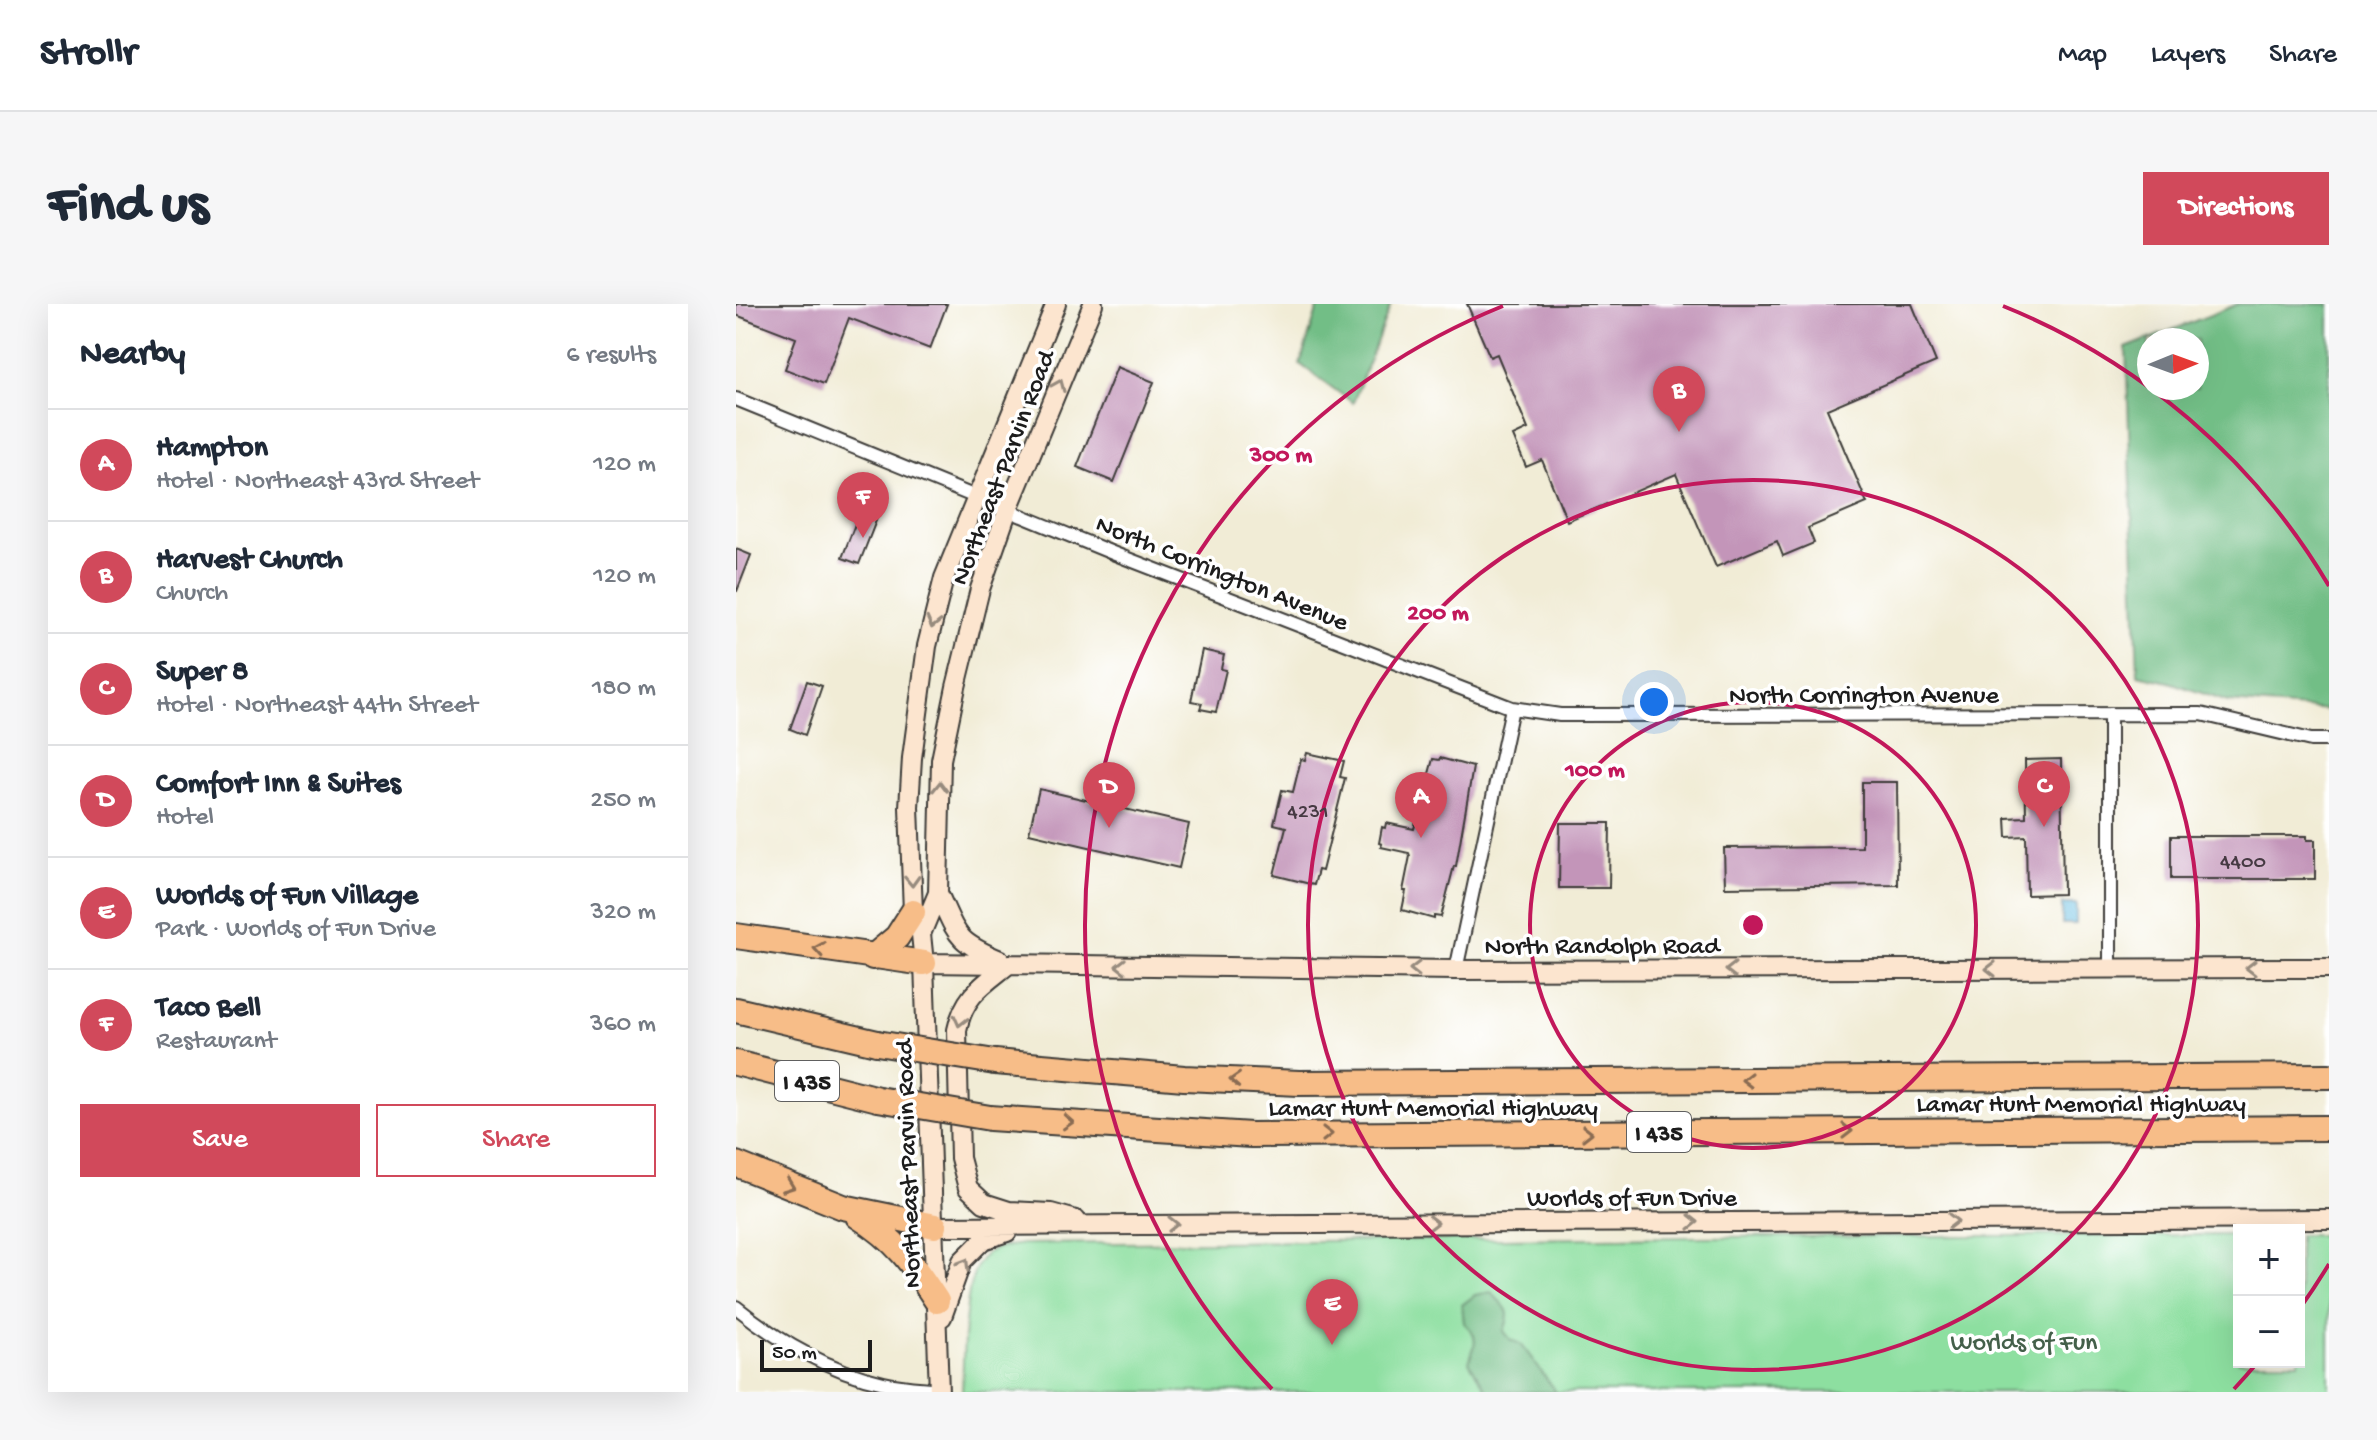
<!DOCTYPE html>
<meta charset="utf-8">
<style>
:root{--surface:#fff;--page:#f6f6f7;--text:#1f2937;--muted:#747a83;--line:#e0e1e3;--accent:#d1495b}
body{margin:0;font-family:"Gochi Hand",sans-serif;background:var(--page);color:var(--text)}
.controls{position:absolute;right:24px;bottom:24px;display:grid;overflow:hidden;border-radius:0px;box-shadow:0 8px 32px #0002}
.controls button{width:72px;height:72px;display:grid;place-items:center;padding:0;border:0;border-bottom:2px solid var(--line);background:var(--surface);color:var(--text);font:40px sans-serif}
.compass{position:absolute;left:1401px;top:24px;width:72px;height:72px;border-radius:50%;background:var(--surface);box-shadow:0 8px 32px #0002;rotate:89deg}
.scale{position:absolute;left:24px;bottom:20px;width:112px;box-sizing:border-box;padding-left:8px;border:4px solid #1c1c1c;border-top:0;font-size:22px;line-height:28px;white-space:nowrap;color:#1c1c1c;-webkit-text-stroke:6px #fff;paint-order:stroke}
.you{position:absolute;left:918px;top:398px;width:28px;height:28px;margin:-20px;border:6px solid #fff;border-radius:50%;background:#1a73e8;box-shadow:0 0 0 12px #1a73e833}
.badge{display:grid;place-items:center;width:52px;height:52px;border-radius:50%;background:var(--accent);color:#fff;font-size:26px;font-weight:700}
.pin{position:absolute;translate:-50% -66px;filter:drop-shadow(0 2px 4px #0008)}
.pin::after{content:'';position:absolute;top:42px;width:28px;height:24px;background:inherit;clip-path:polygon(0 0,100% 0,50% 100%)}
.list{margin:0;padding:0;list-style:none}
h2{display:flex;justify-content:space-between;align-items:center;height:104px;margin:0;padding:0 32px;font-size:34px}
h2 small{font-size:26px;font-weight:400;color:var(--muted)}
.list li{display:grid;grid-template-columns:52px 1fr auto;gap:24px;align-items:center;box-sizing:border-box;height:112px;padding:0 32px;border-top:2px solid var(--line)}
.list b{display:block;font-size:30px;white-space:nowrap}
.list p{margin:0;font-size:26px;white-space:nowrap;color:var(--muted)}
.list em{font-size:26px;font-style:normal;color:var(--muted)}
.actions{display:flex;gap:16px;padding:24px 32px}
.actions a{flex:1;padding:18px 0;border:2px solid var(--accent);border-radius:0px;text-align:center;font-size:28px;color:var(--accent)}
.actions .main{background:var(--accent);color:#fff}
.map{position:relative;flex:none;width:1593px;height:1088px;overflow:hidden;border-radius:0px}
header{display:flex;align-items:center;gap:48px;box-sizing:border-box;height:112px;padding:0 40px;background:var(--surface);border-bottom:2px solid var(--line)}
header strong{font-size:38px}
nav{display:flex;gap:44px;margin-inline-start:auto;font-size:28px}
.intro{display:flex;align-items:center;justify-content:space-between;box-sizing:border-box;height:192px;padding:0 48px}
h1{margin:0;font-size:56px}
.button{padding:20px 36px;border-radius:0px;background:var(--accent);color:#fff;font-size:28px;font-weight:700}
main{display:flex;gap:48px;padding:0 48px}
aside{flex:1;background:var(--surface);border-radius:0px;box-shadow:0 8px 32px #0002}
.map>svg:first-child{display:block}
</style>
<header>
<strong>Strollr</strong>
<nav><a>Map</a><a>Layers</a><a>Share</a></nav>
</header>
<div class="intro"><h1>Find us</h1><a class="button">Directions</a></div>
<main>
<aside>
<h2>Nearby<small>6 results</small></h2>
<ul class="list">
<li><span class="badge">A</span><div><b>Hampton</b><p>Hotel · Northeast 43rd Street</p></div><em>120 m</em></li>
<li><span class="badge">B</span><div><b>Harvest Church</b><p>Church</p></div><em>120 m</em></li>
<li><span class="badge">C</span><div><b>Super 8</b><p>Hotel · Northeast 44th Street</p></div><em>180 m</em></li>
<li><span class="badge">D</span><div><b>Comfort Inn &amp; Suites</b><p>Hotel</p></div><em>250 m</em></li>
<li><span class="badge">E</span><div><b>Worlds of Fun Village</b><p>Park · Worlds of Fun Drive</p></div><em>320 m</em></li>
<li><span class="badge">F</span><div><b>Taco Bell</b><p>Restaurant</p></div><em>360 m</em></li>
</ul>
<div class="actions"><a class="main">Save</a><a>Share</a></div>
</aside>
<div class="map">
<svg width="1593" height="1088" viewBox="0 0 1593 1088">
<rect width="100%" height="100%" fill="#fff"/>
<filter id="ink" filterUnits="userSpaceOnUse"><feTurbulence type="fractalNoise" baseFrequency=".0125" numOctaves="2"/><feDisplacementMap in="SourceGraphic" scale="16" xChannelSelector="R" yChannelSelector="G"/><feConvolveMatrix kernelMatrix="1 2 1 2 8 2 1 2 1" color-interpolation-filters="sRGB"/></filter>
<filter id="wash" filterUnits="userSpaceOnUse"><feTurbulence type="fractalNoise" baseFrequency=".006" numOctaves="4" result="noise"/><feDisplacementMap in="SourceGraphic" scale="32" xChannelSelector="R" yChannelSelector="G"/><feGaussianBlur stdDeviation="1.8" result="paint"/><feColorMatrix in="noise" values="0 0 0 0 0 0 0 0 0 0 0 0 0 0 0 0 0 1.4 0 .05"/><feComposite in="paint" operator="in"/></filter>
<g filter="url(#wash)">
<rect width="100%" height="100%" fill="#f1ecd6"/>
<path fill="#8ddfa0" stroke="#547e5e" stroke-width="2" d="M1503,931v127h60v-127h30v157h-1367c2,-32 -1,-120 25,-139 9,-7 25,-7 36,-9l672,-7z"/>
<path fill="#72be86" stroke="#476d51" stroke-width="2" fill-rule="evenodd" d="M583,0h72l-38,99 -53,-39z
M1502,0h91v406l-101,-8 -59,-20 -31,-7 -12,-327zM1461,36v48h-48v-48z
M755,988c15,17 22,16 13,39l7,9 10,4 35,48h-68l-19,-30c6,-17 11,-26 -5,-39l-2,-18 13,-10z"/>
<path fill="#63bce1" stroke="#406c7e" stroke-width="2" d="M1326,600h14v20h-14z"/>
<g id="blocks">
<path fill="#c395b9" d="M0,0h211l-17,45 -81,-31 -25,66 -39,-15 11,-31 -60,-23z
M731,0h445l24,58 -109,47 40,94 -59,25 6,15 -31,13 -6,-15 -61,26 -40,-93 -109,47 -25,-61 -16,7 -13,-31 15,-7 -31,-75 -7,3z
M381,63l37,15 -40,100 -37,-15z
M126,202l17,7 -20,51 -17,-6z
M0,245l15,6 -14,36h-1z
M466,346l22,5 -3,14 5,1 -10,42 -16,-3 2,-6 -11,-2z
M71,377l15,5 -17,49 -15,-6z
M571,449l37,8 -4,16 5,1 -23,93 -4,-1 -4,15 -40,-10 12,-48 -12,-3 8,-34 11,2 8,-33 4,1z
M704,454l33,9 -17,99h-2l-13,51 -7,-1v3l-32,-9 4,-19h-3l7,-35 -1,-3 -28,-6 1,-3 -3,-1 3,-16 3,1 1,-5 28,6 19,-70 6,1z
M1325,455l2,135 -36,1 -1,-59 -19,1 -1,-19 20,-1 -1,-57z
M1126,478h35l1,103 -173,2 -1,-39 138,-1z
M303,485l150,35 -10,44 -150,-35z
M824,519h50l-1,65h-50z
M1435,532h136v4h8v39h-144z"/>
</g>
</g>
<g filter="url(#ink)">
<use href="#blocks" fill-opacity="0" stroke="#3c3b38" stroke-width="2"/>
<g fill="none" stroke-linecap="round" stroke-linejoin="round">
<defs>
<path id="street" d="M0,95l379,155 397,154 48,7 641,-1 110,26h18
M1374,410v255
M720,666l56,-262
M0,1003c42,34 95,65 148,76 18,4 37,5 55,7"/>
<path id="secondary" d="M202,589c20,43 17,48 62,67
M185,630l17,-41 3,-133 15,-73 24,-98 28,-80 85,-205
M188,659l532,7 873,-2
M273,660c-26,21 -45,31 -52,66l3,128 8,30 16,15 25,8 42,2 25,7
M199,922l1394,-7
M206,1013l20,-56 21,-21 24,-8
M203,1088l-15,-429 -3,-29 -8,-22 -4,-105 3,-49 15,-112 17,-68 112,-274"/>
<path id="highway" d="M0,632l188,27
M137,653l24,-20 16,-25
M0,706l141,33
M259,758l189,16 115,5 1030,-7
M0,759l142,36
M254,814l261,17 1078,-7
M0,860l107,43 92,19
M122,912c40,25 54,47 79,85"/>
</defs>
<use href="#street" stroke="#3c3b38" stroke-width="16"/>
<use href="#secondary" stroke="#3c3b38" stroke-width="22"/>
<use href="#highway" stroke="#3c3b38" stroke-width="28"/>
<use href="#street" stroke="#fff" stroke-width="12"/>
<use href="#secondary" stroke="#fce5cf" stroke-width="18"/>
<use href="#highway" stroke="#f7bd88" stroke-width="24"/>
<defs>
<path id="highway-bridge" d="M141,739l118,19
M142,795l112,19"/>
</defs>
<use href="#highway-bridge" stroke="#3c3b38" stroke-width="28" stroke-linecap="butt"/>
<use href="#highway-bridge" stroke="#f7bd88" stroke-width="24"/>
</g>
<defs><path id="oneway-chevron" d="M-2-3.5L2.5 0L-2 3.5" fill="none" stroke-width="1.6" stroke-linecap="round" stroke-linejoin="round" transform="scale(2)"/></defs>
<g stroke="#978b7e">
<use href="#oneway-chevron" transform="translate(323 81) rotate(-67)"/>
<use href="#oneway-chevron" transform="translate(197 319) rotate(104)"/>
<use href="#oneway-chevron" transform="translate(204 483) rotate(-89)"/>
<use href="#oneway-chevron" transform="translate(176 577) rotate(88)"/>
<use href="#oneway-chevron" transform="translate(385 662) rotate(-179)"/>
<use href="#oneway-chevron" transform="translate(1515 664) rotate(180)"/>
<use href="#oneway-chevron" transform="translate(679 665) rotate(-179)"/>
<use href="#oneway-chevron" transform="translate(1255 665) rotate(180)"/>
<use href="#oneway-chevron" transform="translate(995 666) rotate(180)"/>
<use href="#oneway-chevron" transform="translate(224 717) rotate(104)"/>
<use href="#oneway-chevron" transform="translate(1217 917)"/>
<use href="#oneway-chevron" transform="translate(957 918)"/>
<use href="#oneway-chevron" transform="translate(697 919)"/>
<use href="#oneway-chevron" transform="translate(437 920)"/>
<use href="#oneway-chevron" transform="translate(228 960) rotate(-59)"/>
</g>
<g stroke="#8a6c52">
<use href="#oneway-chevron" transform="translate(83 645) rotate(-171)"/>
<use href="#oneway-chevron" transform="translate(499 776) rotate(-177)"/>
<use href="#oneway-chevron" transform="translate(1011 776) rotate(180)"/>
<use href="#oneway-chevron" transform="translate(332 818) rotate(3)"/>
<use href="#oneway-chevron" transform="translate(1111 827)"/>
<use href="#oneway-chevron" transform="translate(851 829)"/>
<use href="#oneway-chevron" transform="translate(591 830)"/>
<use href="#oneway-chevron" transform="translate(53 882) rotate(21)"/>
</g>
</g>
<g fill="none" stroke="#c2185b" stroke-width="4">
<circle cx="1017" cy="621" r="223"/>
<circle cx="1017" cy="621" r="445"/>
<path d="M1593 960A668 668 0 0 1 1564 1004M1521 1059A668 668 0 0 1 1498 1085M536 1085A668 668 0 0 1 767 2M1267 2A668 668 0 0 1 1593 282"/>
</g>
<g text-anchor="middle" stroke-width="7" stroke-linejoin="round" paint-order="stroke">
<g font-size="22" fill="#463a43">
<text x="572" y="513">4231</text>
<text x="1507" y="563">4400</text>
</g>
<g fill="#fff" stroke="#606060" stroke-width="2">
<rect x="39" y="757" width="64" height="40" rx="6"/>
<rect x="891" y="808" width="64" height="40" rx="6"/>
</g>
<g font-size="24" font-weight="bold" fill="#1c1c1c">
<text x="71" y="785">I 435</text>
<text x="923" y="836">I 435</text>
</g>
<g font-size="26" fill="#1c1c1c" stroke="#fff">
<text transform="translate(265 163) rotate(-69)" y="9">Northeast Parvin Road</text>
<text transform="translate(487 267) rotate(22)" y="9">North Corrington Avenue</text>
<text x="1128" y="398">North Corrington Avenue</text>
<text x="866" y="649">North Randolph Road</text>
<text x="1345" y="807">Lamar Hunt Memorial Highway</text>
<text x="697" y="811">Lamar Hunt Memorial Highway</text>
<text transform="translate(170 860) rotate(-92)" y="9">Northeast Parvin Road</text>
<text x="896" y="901">Worlds of Fun Drive</text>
</g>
<g font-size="26" fill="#44604a" stroke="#fff">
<text x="1288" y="1045">Worlds of Fun</text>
</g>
</g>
<circle cx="1017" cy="621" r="12" fill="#c2185b" stroke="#fff" stroke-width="4"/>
<g font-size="24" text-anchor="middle" font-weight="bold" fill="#c2185b" stroke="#fff" stroke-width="7" stroke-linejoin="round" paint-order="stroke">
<text x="545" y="157">300 m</text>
<text x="702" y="315">200 m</text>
<text x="859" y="472">100 m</text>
</g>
</svg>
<div class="controls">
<button>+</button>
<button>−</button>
</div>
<svg class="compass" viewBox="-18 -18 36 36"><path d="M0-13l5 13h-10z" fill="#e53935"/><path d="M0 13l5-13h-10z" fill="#747a83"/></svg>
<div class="scale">50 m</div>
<div class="you"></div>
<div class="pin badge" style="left:685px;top:534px">A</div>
<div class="pin badge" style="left:943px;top:128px">B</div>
<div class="pin badge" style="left:1308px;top:523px">C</div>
<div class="pin badge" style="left:373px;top:524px">D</div>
<div class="pin badge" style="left:596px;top:1041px">E</div>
<div class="pin badge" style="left:127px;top:234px">F</div>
</div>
</main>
